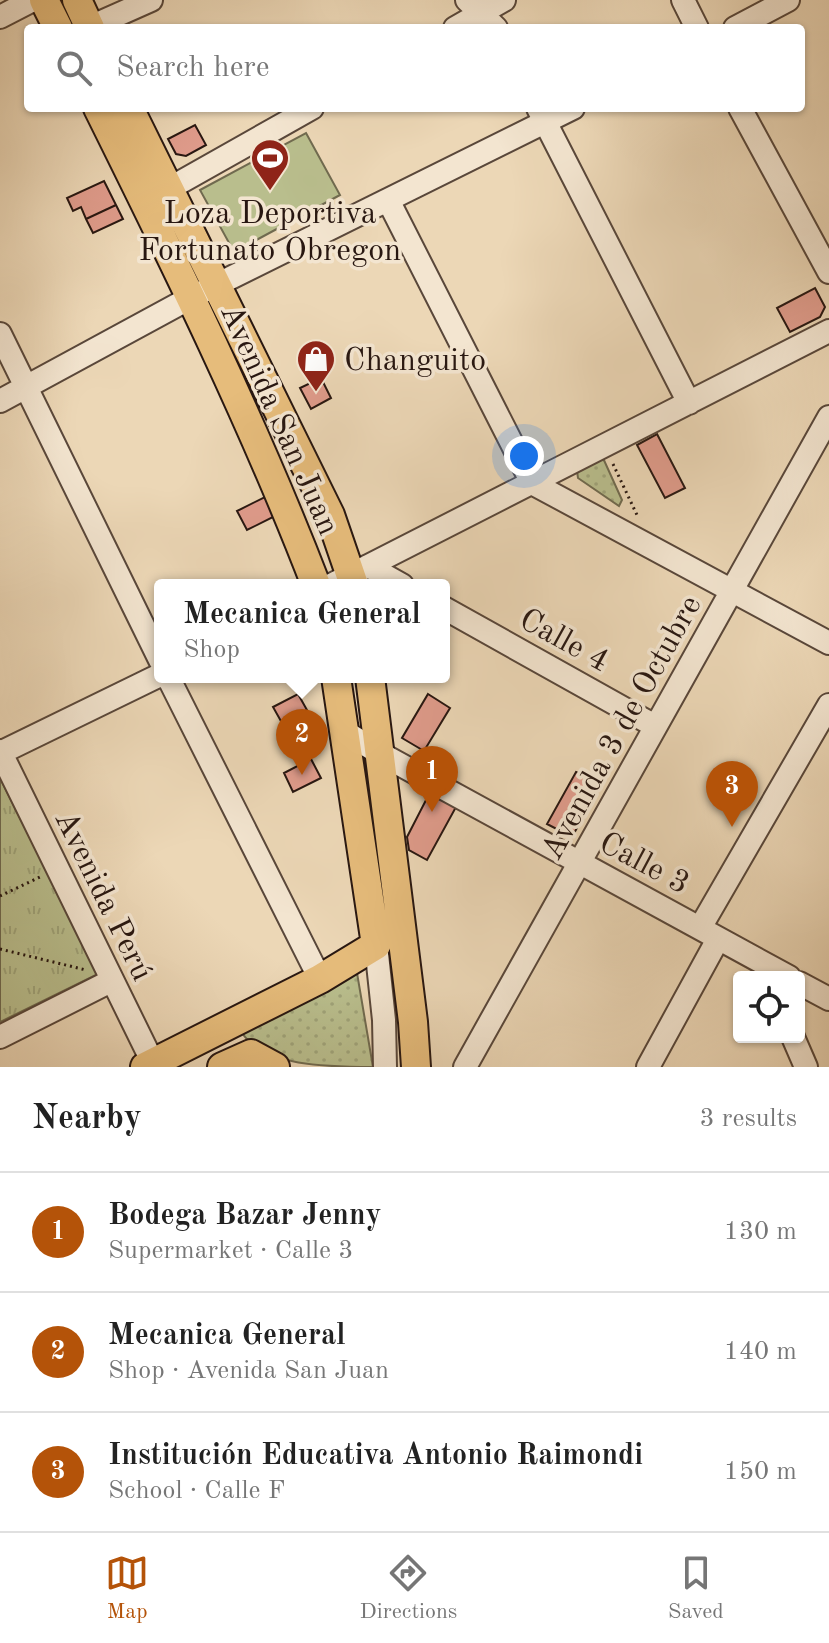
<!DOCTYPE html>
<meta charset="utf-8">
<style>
:root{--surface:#fff;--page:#f2f2f2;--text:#222;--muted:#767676;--line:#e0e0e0;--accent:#b45309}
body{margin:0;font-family:"Old Standard TT",serif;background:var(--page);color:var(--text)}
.controls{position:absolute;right:24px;bottom:24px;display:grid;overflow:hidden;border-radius:8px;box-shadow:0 2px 6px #0004}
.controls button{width:72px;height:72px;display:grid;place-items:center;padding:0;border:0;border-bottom:2px solid var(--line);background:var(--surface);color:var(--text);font:40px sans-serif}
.you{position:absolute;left:524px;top:456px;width:28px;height:28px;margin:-20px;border:6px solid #fff;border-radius:50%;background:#1a73e8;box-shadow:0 0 0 12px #1a73e833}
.badge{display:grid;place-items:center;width:52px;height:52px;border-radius:50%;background:var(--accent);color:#fff;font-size:26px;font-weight:700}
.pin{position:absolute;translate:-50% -66px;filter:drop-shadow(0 2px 4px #0008)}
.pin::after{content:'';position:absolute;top:42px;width:28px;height:24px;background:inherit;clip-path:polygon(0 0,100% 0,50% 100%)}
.popup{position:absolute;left:154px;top:579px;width:296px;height:104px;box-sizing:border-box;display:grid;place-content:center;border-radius:8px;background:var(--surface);filter:drop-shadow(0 2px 6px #0005);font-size:26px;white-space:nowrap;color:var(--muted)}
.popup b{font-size:30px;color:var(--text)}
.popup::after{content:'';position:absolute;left:50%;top:100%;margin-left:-16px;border:16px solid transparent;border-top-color:var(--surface)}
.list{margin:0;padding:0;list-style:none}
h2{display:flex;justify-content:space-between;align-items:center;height:104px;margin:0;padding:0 32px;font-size:34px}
h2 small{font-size:26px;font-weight:400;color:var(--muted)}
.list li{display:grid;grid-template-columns:52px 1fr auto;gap:24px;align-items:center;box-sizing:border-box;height:120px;padding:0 32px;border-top:2px solid var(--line)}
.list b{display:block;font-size:30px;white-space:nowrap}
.list p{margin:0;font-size:26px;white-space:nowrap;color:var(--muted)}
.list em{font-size:26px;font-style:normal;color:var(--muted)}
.icon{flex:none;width:44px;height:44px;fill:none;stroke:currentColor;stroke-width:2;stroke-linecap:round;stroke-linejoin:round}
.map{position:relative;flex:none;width:829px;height:1067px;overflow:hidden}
.search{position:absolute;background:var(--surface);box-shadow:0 2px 6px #0004;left:24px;right:24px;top:24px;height:88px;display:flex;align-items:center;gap:20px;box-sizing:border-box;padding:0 28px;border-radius:8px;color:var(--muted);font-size:30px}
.sheet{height:464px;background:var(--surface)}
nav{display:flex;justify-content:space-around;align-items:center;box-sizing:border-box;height:112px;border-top:2px solid var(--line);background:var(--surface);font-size:22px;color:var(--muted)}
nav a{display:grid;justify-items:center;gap:4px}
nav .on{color:var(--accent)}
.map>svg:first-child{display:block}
</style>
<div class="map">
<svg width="829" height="1067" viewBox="0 0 829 1067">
<defs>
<pattern id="grass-dots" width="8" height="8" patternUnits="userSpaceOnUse" patternTransform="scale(2)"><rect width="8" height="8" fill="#b9be8d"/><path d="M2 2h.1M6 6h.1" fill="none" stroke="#9fa379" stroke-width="1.8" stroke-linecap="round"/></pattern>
<pattern id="park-tufts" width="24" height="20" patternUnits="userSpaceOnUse" patternTransform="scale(2)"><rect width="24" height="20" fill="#b9be8d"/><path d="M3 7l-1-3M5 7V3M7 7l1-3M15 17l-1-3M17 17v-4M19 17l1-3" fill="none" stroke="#9fa379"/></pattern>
</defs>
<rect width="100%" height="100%" fill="#ecd7b6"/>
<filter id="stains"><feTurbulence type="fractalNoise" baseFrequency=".0025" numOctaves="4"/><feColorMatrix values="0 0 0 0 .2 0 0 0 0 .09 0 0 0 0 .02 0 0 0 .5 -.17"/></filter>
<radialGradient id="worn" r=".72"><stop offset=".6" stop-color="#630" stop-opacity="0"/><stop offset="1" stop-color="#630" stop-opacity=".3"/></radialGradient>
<path fill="url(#grass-dots)" stroke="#706a4f" stroke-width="2" d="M603,458l19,42 -3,6 -41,-28 -1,-7z
M357,973l16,94c-43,0 -112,0 -132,-36z"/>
<path fill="url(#park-tufts)" stroke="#706a4f" stroke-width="2" d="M0,778l98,196 -98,48z"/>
<path fill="#b9be8d" stroke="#706a4f" stroke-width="2" d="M306,133l34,62 -106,57 -34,-62z"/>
<path fill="#e09c8c" stroke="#281711" stroke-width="2" d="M195,125l11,20 -20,11 -10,-2 -8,-15z
M104,181l12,24 -30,14 -5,-12 -8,4 -6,-13z
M116,205l7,14 -30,14 -7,-14z
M815,288l10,19 -5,10 -30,15 -13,-24z
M321,378l10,20 -20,11 -11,-21z
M657,434l28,54 -20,10 -28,-53z
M271,494l10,19 -34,17 -10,-19z
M298,694l9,16 -25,13 -9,-16z
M428,694l22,14 -26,43 -22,-13z
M311,759l10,19 -28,14 -9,-19z
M576,772l25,13 -29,52 -25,-13z
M436,797l20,10 -29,53 -18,-10 -2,-13 19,-37z"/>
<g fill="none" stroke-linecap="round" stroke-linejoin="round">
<defs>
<path id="minor" d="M467,0l29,28
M683,0l14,28
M0,17l33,-17
M88,28l63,-28
M455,28l49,-28
M735,28l53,-28
M538,108l151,295
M740,108l89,164
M156,196l156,-88
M388,200l144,283 297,160
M0,334l160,326
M0,401l190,-103 383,-190
M368,566l34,19
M331,585l498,-254
M444,608l211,118
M168,677l152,302
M345,732l36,22 408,223
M0,751l155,316
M0,753l160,-78
M700,928l129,-223
M376,945l8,75 1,47
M799,983l30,16
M0,1037l111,-56
M793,1037l13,30
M465,1067l364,-650
M648,1067l70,-128"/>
<path id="major" d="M44,0l14,28
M77,0l13,28
M98,108c77,155 156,316 218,477
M129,108l201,407 24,70
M370,677l43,345 3,45
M145,1067l175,-88 56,-34 -40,-268
M222,1067l29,-13 24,13"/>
</defs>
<use href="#minor" stroke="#59473a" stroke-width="26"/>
<use href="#major" stroke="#281711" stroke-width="32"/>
<path stroke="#281711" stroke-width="3" stroke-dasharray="2 4" stroke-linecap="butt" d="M613,464l24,51
M0,896l40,-19
M0,949l86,21"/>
<use href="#minor" stroke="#f3e5d0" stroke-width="22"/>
<use href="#major" stroke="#e6bc7b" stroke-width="28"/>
</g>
<defs>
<symbol id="stadium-pin" viewBox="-11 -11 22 30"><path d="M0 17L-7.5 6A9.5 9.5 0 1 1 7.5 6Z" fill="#8f2418" stroke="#f3e5d0"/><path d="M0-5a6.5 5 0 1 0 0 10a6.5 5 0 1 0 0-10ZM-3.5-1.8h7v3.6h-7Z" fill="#fff"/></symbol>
<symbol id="shop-pin" viewBox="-11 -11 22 30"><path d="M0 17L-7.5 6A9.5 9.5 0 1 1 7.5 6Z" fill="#8f2418" stroke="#f3e5d0"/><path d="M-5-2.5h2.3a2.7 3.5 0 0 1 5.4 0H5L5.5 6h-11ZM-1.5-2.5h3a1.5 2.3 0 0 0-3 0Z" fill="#fff"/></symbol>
</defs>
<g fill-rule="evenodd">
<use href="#stadium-pin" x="248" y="136" width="44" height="60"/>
<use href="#shop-pin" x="294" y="337" width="44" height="60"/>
</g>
<g text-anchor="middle" stroke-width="7" stroke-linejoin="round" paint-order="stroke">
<g font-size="32" fill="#281711" stroke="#f3e5d0">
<text x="270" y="223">Loza Deportiva<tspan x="270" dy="37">Fortunato Obregon</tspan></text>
<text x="344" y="370" text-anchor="start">Changuito</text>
</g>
<g font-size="32" fill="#281711" stroke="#f3e5d0">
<text transform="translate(281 419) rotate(66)" y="11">Avenida San Juan</text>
<text transform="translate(565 639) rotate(29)" y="11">Calle 4</text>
<text transform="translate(620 727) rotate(-61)" y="11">Avenida 3 de Octubre</text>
<text transform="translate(645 862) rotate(28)" y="11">Calle 3</text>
<text transform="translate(105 895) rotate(64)" y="11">Avenida Perú</text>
</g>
</g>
<rect width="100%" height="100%" filter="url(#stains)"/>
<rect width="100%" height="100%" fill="url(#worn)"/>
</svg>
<div class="controls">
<button><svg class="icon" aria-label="locate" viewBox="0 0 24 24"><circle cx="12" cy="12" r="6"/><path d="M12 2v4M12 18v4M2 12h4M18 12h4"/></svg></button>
</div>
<div class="you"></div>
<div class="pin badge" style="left:432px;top:812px">1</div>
<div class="pin badge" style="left:302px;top:775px">2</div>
<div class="popup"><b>Mecanica General</b>Shop</div>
<div class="pin badge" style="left:732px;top:827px">3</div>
<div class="search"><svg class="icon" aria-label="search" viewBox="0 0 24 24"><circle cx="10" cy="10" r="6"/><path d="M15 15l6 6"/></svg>Search here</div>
</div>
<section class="sheet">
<h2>Nearby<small>3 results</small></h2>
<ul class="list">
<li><span class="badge">1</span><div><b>Bodega Bazar Jenny</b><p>Supermarket · Calle 3</p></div><em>130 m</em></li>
<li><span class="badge">2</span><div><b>Mecanica General</b><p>Shop · Avenida San Juan</p></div><em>140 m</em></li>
<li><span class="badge">3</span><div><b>Institución Educativa Antonio Raimondi</b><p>School · Calle F</p></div><em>150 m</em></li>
</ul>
</section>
<nav>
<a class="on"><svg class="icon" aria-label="map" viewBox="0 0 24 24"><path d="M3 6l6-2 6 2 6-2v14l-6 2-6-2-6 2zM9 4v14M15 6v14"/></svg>Map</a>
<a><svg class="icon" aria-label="directions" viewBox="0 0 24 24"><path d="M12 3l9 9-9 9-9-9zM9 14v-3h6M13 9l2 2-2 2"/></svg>Directions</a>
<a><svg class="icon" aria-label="saved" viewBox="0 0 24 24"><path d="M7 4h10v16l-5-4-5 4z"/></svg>Saved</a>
</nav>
